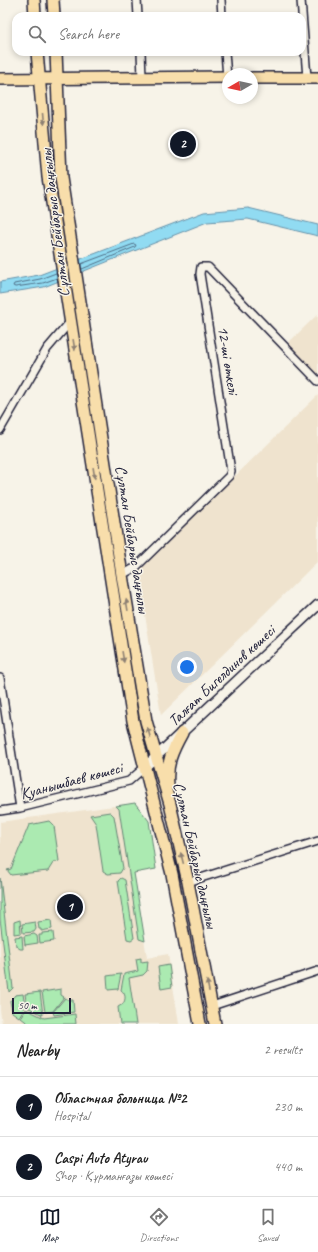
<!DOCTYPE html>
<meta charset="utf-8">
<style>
:root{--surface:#fff;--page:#f6f6f6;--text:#222;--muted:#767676;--line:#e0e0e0;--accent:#111827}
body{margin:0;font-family:Caveat,sans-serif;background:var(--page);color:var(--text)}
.compass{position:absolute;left:222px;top:68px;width:36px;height:36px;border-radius:50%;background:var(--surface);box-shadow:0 2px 6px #0003;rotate:261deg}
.scale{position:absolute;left:12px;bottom:10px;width:59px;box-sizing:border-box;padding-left:4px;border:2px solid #22223b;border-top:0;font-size:11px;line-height:14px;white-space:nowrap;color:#22223b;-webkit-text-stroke:3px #f7f3e8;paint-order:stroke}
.you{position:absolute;left:187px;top:667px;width:14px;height:14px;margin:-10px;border:3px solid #fff;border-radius:50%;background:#1a73e8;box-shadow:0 0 0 6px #1a73e833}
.badge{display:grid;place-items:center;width:26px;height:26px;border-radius:50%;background:var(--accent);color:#fff;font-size:13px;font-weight:700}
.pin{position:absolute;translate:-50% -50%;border:2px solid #fff;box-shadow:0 1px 4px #0006}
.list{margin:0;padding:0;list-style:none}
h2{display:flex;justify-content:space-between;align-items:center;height:52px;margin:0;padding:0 16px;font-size:17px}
h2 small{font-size:13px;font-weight:400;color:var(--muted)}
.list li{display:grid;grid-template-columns:26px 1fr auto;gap:12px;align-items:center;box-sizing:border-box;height:60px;padding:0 16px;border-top:1px solid var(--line)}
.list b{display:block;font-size:15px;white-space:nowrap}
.list p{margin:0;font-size:13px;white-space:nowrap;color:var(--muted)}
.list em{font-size:13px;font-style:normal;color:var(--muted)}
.icon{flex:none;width:22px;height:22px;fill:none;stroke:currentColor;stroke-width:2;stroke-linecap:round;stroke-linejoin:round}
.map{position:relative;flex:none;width:318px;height:1024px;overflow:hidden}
.search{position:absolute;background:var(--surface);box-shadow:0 2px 6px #0003;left:12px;right:12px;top:12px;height:44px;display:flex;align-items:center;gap:10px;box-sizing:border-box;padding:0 14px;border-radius:12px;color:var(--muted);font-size:15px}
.sheet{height:172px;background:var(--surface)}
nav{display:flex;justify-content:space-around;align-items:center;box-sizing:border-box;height:56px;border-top:1px solid var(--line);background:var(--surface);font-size:11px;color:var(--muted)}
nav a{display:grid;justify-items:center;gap:2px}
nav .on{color:var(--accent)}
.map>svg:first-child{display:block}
</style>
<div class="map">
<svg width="318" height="1024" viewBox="0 0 318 1024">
<rect width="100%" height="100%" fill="#f7f3e8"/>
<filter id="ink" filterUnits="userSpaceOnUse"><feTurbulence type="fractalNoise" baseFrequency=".025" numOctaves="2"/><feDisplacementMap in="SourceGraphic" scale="8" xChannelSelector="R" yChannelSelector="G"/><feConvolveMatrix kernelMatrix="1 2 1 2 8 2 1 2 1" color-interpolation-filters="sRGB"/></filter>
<g filter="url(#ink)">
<path fill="#efe3ce" d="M318,314v63l-32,-32z
M318,395v166l-157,154 -23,-144z
M135,803l14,18 7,48 -22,4 13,85 21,-4 11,70h-177l-2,-14v-188z"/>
<path fill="#abeab1" stroke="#668676" d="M135,803l14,18 7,48 -22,4 11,68 -6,-2 -20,-130 -3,-3z
M110,812l4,4 9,52 -3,5 -12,1 -5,-3 -7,-47 -6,-9z
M49,821l5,5 5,35 -6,2 -5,8 -37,4 -4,-5 4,-1 18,-44z
M0,878l13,110 -4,4 -9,-73z
M121,878l4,2 9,58 -3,2 -4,-1 -9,-58z
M20,920l1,13 -7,1v-12z
M51,920l1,9 -11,2v-2h-2l-1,-7z
M35,922l1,7 -2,3 -11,1 -1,-9z
M53,932l1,9 -14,2 -1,-8h3v-2z
M34,934l3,2 1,7 -13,2 -1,-9z
M22,936l1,13h-3l-4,-3 -1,-9z
M141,958v4l7,-1 -1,10 -4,4 -14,3 7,46h-16l-2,-17 5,-3c3,-5 3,-10 -2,-14l3,-16 14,-3 -2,-12z
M169,965l3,22 -11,2 -3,-22z
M121,974l-3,15 -10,1 -1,-14z
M61,989v6l3,2 -11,14 -8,1 -3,-20z
M40,992l3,23 -16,-8 -2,-13z
M23,994l2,13 -6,10 -7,-5 -2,-11 5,-6z
M65,998l4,2h4l1,12 -20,3 -1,-3z
M26,1009l18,9 31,-4 1,10h-47l-8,-6z"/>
<path fill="#91dbf2" stroke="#6591a9" d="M248,208l70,17v11l-70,-17 -41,3 -163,65 -44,7v-12l39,-7 165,-63z"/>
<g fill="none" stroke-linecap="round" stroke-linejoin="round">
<path stroke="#4e6c84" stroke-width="1" d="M81,264l53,-20 2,1 -1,2 -53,22
M56,273l-16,6 -26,5 -1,2 2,1 28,-4 14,-5"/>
<defs>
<path id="minor" d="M137,0l1,16
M221,0l1,16
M301,0l6,78
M141,52l1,25
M225,52l2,25
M0,430l47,-81 23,-27
M122,575l14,-8 93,-91 2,-5 -31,-197 1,-7h7l110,114
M0,678l20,130
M0,811l20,-3 109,-27 16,-14
M188,882l130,-41
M212,1006l106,-35"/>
<path id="tertiary" d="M145,767l173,-162"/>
<path id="primary" d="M34,0l1,16
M53,0l1,16
M37,52l11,125 85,544 39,153 28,150
M56,52l5,126 61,397 24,146 24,83 18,78 27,142
M252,78h66
M0,79l228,-2
M168,785c-2,-21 4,-34 14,-52"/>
</defs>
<use href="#minor" stroke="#22223b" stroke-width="10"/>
<use href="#tertiary" stroke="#22223b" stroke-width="12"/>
<use href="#primary" stroke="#22223b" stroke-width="14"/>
<use href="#minor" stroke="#f7f3e8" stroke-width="7"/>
<use href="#tertiary" stroke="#f7f3e8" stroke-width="9"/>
<use href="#primary" stroke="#f8deab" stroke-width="11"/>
</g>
<defs><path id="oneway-solid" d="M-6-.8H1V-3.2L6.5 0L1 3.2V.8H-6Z"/></defs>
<g fill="#8d8073">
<use href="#oneway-solid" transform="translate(43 119) rotate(85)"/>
<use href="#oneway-solid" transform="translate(74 345) rotate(81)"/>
<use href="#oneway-solid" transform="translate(94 473) rotate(81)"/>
<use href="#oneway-solid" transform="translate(127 605) rotate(-99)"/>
<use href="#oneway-solid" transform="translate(123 657) rotate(81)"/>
<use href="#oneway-solid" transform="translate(149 733) rotate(-105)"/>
<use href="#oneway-solid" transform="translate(182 858) rotate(-104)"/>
<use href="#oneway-solid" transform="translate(208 986) rotate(-101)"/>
</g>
</g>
<g text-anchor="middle" stroke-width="3" stroke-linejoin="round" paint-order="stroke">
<g font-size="16" fill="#22223b" stroke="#f7f3e8">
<text transform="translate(54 223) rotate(-97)" y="6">Сұлтан Бейбарыс даңғылы</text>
<text transform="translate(229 360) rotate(81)" y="6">12-ші өткелі</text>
<text transform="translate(133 539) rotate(81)" y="6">Сұлтан Бейбарыс даңғылы</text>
<text transform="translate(221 675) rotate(-43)" y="6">Талғат Бигелдинов көшесі</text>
<text transform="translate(71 780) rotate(-15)" y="6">Қуанышбаев көшесі</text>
<text transform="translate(196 855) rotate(77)" y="6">Сұлтан Бейбарыс даңғылы</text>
</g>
</g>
</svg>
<svg class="compass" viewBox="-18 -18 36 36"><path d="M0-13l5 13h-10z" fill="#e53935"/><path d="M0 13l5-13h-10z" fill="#767676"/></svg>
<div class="scale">50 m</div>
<div class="you"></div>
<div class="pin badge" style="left:70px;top:907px">1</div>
<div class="pin badge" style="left:183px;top:144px">2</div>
<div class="search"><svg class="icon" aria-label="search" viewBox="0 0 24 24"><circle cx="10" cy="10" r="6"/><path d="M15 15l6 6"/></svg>Search here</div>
</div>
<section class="sheet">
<h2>Nearby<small>2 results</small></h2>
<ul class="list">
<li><span class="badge">1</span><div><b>Областная больница №2</b><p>Hospital</p></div><em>230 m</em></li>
<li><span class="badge">2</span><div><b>Caspi Auto Atyrau</b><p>Shop · Құрманғазы көшесі</p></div><em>440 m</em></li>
</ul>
</section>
<nav>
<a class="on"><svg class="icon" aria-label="map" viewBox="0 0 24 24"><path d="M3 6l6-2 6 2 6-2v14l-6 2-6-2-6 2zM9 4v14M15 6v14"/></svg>Map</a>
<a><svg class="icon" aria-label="directions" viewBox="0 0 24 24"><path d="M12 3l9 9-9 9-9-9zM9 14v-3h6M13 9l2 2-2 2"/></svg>Directions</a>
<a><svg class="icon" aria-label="saved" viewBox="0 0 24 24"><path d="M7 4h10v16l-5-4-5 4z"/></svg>Saved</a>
</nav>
